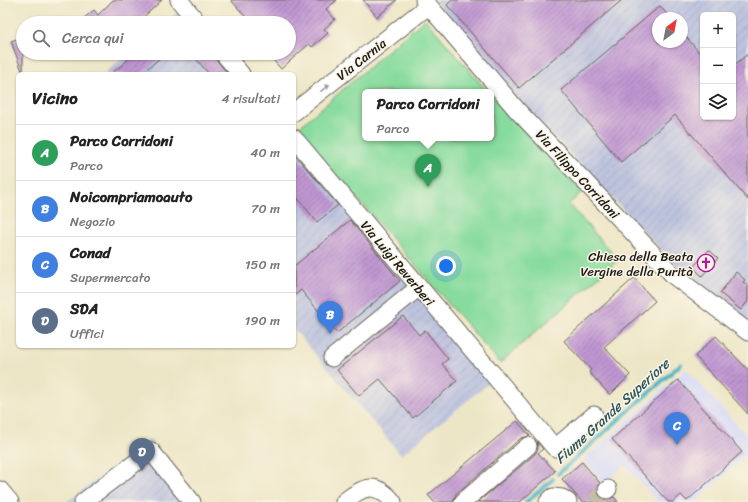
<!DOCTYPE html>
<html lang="it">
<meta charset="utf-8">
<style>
:root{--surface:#fff;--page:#f6f6f6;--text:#222;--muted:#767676;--line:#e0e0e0;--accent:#b5179e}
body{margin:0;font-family:Sriracha,sans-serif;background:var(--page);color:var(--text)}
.controls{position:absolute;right:12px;top:12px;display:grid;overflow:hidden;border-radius:6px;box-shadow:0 1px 3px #0004}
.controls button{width:36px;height:36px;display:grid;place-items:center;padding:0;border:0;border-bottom:1px solid var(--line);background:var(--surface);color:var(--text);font:20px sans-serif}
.compass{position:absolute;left:652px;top:12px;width:36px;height:36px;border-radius:50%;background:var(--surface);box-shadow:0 1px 3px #0004;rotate:32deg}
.you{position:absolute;left:446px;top:266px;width:14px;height:14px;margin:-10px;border:3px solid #fff;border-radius:50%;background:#1a73e8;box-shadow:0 0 0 6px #1a73e833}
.badge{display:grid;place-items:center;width:26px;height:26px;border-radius:50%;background:var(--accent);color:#fff;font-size:13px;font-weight:700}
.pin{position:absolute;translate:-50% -33px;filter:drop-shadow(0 1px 2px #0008)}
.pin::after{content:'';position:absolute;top:21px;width:14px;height:12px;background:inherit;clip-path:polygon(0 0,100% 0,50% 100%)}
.popup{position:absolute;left:362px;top:89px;width:132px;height:52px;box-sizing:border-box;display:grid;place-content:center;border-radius:6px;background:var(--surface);filter:drop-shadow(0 1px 3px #0005);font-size:13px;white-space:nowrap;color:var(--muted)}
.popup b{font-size:15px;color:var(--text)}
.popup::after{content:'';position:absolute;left:50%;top:100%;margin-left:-8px;border:8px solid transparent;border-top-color:var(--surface)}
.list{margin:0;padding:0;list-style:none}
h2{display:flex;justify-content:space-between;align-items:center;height:52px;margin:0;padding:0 16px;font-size:17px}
h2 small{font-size:13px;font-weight:400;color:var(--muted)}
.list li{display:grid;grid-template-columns:26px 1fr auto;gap:12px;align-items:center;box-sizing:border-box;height:56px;padding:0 16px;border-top:1px solid var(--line)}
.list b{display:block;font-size:15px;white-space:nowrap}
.list p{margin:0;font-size:13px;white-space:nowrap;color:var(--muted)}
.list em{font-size:13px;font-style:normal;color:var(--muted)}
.icon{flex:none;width:22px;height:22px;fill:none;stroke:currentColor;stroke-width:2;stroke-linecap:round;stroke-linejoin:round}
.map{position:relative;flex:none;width:748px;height:502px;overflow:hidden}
.search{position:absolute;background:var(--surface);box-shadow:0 1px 3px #0004;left:16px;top:16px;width:280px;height:44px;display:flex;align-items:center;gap:10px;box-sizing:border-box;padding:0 14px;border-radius:22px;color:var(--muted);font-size:15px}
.panel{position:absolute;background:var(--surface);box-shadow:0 1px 3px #0004;left:16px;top:72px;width:280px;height:276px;border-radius:6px}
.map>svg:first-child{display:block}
</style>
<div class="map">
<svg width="748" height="502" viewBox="0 0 748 502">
<defs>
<pattern id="industrial-furrows" width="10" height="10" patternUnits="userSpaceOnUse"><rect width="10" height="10" fill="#bdc3de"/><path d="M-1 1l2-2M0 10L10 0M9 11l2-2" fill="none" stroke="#a2a7be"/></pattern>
<pattern id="building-hatch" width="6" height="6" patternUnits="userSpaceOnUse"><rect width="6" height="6" fill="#c096d2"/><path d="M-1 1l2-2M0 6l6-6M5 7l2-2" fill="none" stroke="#9b7aaa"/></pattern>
</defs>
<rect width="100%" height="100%" fill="#fcf5e5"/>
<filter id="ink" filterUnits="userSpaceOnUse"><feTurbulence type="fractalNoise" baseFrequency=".025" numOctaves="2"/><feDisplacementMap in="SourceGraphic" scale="8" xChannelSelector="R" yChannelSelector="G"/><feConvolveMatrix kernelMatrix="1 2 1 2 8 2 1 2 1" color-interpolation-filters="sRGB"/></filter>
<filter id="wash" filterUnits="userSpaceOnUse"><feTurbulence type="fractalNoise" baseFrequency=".012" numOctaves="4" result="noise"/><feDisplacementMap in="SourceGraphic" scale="16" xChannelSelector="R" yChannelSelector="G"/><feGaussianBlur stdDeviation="0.9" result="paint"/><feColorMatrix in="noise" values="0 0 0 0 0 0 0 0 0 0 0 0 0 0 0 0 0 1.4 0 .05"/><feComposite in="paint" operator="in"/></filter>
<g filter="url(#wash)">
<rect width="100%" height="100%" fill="#ede6c6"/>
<path fill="#d5d8f9" d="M686,369l62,68v17l-53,48h-37l-33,-37 -21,19 -21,-24z"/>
<path fill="url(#industrial-furrows)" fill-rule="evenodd" d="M434,0h314v323l-52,-41 -27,-24 -155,-164zM703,15h30v102h-30zM658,18h24v24h-24z
M181,10l10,13h-26z
M129,53h87l18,21h-130z
M294,147l196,235 -89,73 -107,-126z
M150,440l49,62h-132z"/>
<path fill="#86db9d" stroke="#517c5c" d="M425,19l63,73h-123v46h126v-43l91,97 -13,12 49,56 -118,103 -203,-234z"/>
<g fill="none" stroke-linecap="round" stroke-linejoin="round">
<path stroke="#47b3c5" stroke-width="4" d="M558,474l123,-110
M526,502l27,-23"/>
</g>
<g id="blocks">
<path fill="url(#building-hatch)" d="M113,0h49l-25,23h-59l16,-13 4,5z
M231,0h106l-11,9 9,10 -11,10 4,4 -16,14 -3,-3 -28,25 -14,-16h22v-30h-38z
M363,0h34l-20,17z
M452,0h170l-103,88 -72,-83z
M660,6l10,12h-12v24h24v-10l21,25v60h30v-51l15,-12v146l-73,-85 -54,47 -60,-72z
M23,37v34h-1l-11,-30z
M136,53h30l-25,21h-30z
M191,53h20l17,21h-19z
M294,154l44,51 -21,17 -23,-28z
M350,220l50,61 -63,52 -36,-43 -7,6v-30z
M709,250l9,8 -16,18 -9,-9z
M736,272l9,8 -2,2 5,4v15l-7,9 -21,-17z
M634,278l21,23 -51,46 26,28 -20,20 -21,-23 2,-2 -27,-29z
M403,316l16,19 6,-5 23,29 -6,5 15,17 -44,37 -33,-39 -21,17 -22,-26z
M716,336l32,34v44l-53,-58z
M678,380l64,72 -55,49 -6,-6 -8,7h-5l-56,-63z
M517,421l13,15 -9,2 -65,56 -3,8h-19l-6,-7z
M537,442l6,7 -5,4 17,18 -35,31h-42l57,-48 3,-5z
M582,462l18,21 -3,5 3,9 5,3 9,-3 4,5h-36l-20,-23z"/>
</g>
</g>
<g filter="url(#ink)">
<use href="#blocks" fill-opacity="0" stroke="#656358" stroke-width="1"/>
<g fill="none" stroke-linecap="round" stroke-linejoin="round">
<path stroke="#c3bea4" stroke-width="17" stroke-dasharray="17 8" stroke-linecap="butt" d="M594,502l13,-12"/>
<defs>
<path id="minor" d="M179,0l19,23
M424,0l93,110 157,166 74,56
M223,53l18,21
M294,112l134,-106
M294,138l261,310 39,-33
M332,358l86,-70
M0,490l10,12
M607,490l1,-1
M83,502l68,-51 41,51
M344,502c19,-16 32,-21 49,0
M463,502l65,-56
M548,502l5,-5 9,1 6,4"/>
</defs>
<use href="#minor" stroke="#656358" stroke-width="19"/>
<use href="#minor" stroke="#fff" stroke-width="17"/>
</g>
<defs><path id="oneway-solid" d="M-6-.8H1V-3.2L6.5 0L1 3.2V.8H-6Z"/></defs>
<use fill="#999" href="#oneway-solid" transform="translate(325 88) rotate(-38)"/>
</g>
<defs>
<symbol id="church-ring" viewBox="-11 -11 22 22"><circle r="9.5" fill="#fcf5e5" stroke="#b5179e" stroke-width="1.5"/><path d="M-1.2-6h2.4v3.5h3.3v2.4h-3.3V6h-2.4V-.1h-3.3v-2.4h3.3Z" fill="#b5179e"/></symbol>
</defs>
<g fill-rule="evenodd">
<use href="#church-ring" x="696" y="253" width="20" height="20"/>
</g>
<g text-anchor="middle" stroke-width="3" stroke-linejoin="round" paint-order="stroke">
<g font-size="13" fill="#1c1c1c" stroke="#fcf5e5">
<text transform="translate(361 59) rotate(-38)" y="5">Via Carnia</text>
<text transform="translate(578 174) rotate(47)" y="5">Via Filippo Corridoni</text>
<text transform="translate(398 263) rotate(50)" y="5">Via Luigi Reverberi</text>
</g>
<g font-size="13" fill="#1c1c1c" stroke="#fcf5e5" text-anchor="end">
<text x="693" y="261">Chiesa della Beata<tspan x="693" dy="15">Vergine della Purità</tspan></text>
</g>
<g font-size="14" font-style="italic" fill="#2d5860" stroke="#fcf5e5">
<text transform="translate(612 411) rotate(-42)" y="5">Fiume Grande Superiore</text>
</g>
</g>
</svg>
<div class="controls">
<button>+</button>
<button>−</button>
<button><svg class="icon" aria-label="layers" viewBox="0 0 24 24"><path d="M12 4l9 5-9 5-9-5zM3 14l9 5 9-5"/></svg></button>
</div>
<svg class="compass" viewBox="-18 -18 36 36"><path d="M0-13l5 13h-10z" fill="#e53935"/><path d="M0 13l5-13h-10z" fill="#767676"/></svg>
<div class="you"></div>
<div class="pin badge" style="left:428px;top:187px;background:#2e9e5b">A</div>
<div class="popup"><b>Parco Corridoni</b>Parco</div>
<div class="pin badge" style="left:330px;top:334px;background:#3f7fe0">B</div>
<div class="pin badge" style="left:677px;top:445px;background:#3f7fe0">C</div>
<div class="pin badge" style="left:142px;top:471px;background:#5c6f8a">D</div>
<div class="search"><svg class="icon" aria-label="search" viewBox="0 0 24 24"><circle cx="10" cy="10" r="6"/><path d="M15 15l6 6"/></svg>Cerca qui</div>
<section class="panel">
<h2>Vicino<small>4 risultati</small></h2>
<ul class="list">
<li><span class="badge" style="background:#2e9e5b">A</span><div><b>Parco Corridoni</b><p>Parco</p></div><em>40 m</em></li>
<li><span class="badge" style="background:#3f7fe0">B</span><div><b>Noicompriamoauto</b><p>Negozio</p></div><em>70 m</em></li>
<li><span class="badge" style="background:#3f7fe0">C</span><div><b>Conad</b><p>Supermercato</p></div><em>150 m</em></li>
<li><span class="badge" style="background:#5c6f8a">D</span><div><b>SDA</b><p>Uffici</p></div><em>190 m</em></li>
</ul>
</section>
</div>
